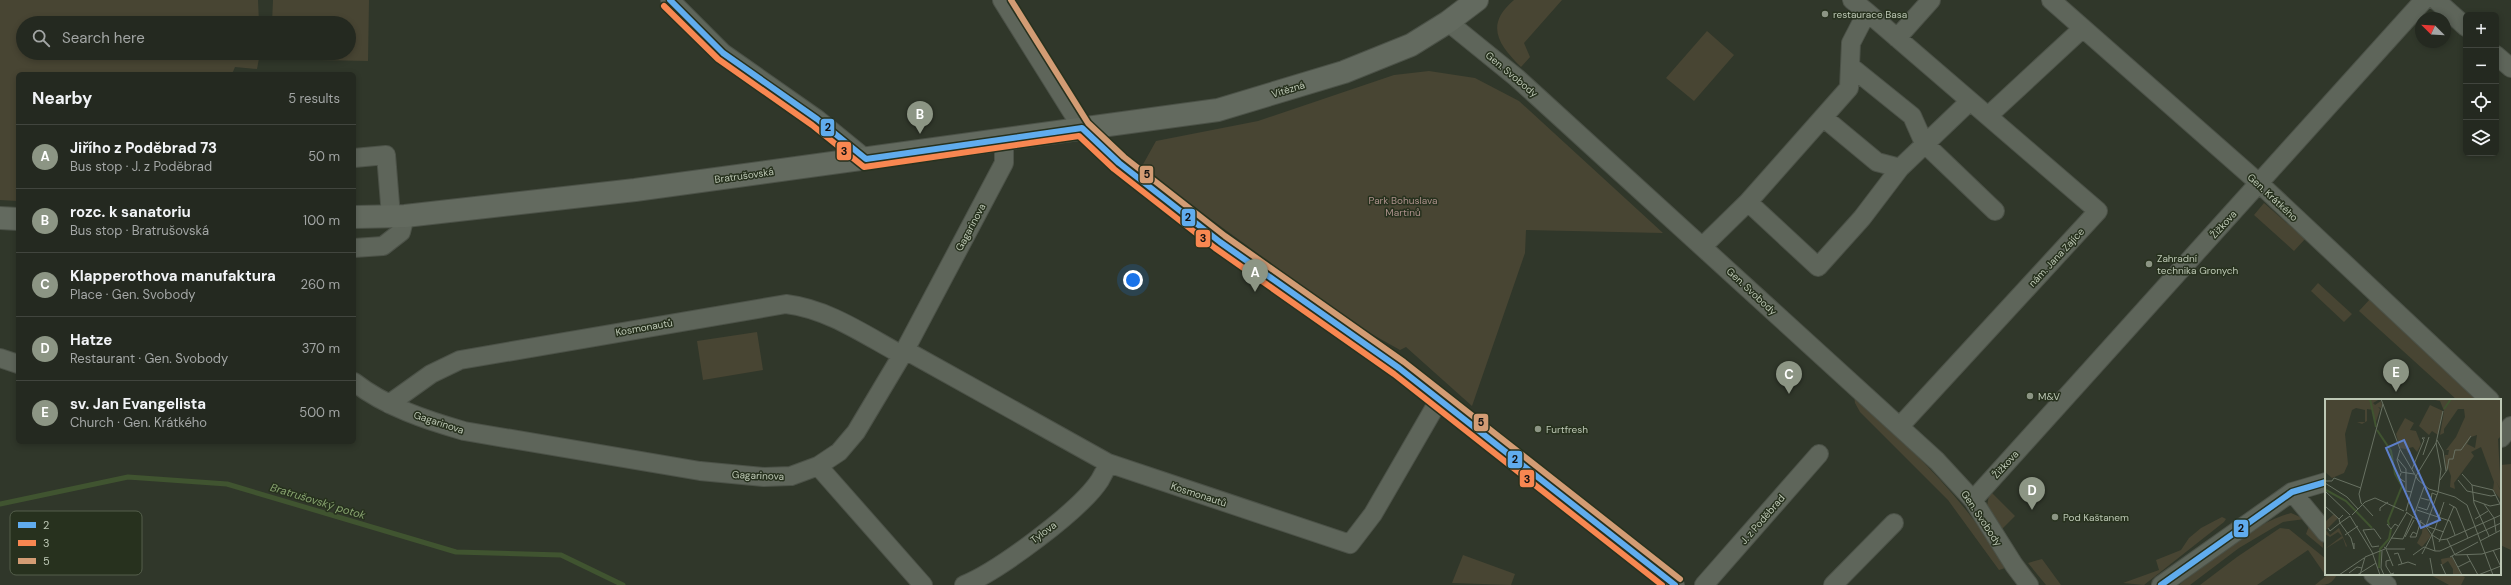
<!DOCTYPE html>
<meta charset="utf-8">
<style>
:root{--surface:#242920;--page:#30352d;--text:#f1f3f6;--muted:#a3a6a5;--line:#41453e;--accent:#8c9584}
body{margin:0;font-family:"DM Sans",sans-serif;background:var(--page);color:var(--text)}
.controls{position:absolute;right:12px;top:12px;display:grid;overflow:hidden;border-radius:6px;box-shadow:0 2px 6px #0003}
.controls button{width:36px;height:36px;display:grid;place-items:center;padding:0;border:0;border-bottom:1px solid var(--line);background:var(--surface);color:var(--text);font:20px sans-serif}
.compass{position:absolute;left:2415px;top:12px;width:36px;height:36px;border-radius:50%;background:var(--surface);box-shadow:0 2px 6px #0003;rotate:294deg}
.you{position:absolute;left:1133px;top:280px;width:14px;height:14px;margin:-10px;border:3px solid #fff;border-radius:50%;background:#1a73e8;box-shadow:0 0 0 6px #1a73e833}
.badge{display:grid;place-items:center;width:26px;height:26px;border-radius:50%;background:var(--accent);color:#fff;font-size:13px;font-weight:700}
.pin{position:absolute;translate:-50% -33px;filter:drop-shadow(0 1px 2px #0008)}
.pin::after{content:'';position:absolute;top:21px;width:14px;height:12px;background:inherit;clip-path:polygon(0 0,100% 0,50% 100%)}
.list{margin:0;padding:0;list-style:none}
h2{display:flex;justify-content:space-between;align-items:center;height:52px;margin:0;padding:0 16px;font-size:17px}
h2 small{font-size:13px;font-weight:400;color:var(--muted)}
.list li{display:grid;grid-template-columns:26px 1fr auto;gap:12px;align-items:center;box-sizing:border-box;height:64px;padding:0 16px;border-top:1px solid var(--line)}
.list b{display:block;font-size:15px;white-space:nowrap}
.list p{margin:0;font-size:13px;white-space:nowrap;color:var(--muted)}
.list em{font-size:13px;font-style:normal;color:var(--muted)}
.icon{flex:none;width:22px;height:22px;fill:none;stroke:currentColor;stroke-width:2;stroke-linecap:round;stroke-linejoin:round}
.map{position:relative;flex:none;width:2511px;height:585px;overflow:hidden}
.search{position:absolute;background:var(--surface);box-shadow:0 2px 6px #0003;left:16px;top:16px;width:340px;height:44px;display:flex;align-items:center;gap:10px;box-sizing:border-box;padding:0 14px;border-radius:22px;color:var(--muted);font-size:15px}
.panel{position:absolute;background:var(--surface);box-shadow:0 2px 6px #0003;left:16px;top:72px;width:340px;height:372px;border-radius:6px}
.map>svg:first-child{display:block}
</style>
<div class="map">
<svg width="2511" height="585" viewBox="0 0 2511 585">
<rect width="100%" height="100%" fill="#30372a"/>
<path fill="#484533" d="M0,0h258l1,23h-236v30h237l-3,16 -22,-2 -3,7h-214v127l-18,-1z
M273,0h96l-1,61 -96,-2v-6h77v-30h-77z
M1514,0h48l-38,43 6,14 -9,10c-22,-22 -37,-42 -7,-67z
M1707,31l27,24 -40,46 -28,-23z
M1429,71l46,7 44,23 144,132 -137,-3 -1,23 -53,153 -66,-59 -6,3 -46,-26 -213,-156 15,-27 102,-20 136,-46z
M2264,203l41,36 -11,12 -40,-36z
M2318,283l34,31 -8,8 -33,-31z
M2370,299l110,101h-23l-98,-89z
M757,332l6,38 -60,10 -6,-39z
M1854,395c42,40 84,78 119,124 12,15 22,32 32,49l-6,2 -51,-70 -88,-88 -5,-9z
M2511,464v86l-11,-5v-80z
M1992,493l23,23 -13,13 -15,-23 2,-11z
M2291,513l14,6 -22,3 -44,26 -49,37h-11c28,-22 78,-64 112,-72z
M2222,517l4,2 -2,3 -80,63 -21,-2 36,-13 -3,-10 25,-10 8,-12 12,-10z
M2309,526l14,14v8l-17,-14z
M2280,528l9,1 37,30v15h11c-5,11 -11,11 -22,11l11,-9 -18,-26 -51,35h-57l37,-28z
M1463,555l52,19 -4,11 -59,-2z
M2042,559l19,26h-15l-18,-22z
M2429,574h28l8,3 -4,8h-12z"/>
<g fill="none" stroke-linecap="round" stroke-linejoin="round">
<path stroke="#405430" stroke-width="5" d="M0,504l128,-27 99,7 229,68 105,3 62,30"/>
<defs>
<path id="street" d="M670,0l53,53 94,66 49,40
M1002,0l80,128 37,35 101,79 110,79 69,47 170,132 106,85
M2051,0l209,184 230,216
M2436,0l30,27
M1867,12l231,199 -198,215
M1448,22l69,56 420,383 36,39 41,65 15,20
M1897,38l34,-38
M2496,55l15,13
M1850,66l62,50 12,27 71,68
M1988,116l95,-88
M1824,118l53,44 23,6 70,-67
M354,158l32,-3 5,61
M1748,202l70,65 44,-49 38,-50
M1703,246l45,-44 101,-114 2,-45 16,-31 -15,-12
M354,248l29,-2 18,-14 4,-16
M905,350l203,113 242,81 23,-30 66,-114
M0,358l18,6
M354,382c32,25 72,38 110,49l236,40 64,6 27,-1 27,-10 21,-14 17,-20 49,-82 99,-187v-22
M389,404l42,-30 29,-14 326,-56c42,5 79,31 116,51
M2501,438l10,-12
M818,466l105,119
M2292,492l34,41
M1973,500l451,-500
M2373,574l14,11
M964,585c34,-14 116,-74 136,-105 3,-5 6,-11 8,-17
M1704,585l115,-131
M1833,585l61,-62
M2161,585l131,-93 34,-10"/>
<path id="secondary" d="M354,217l51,-1 230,-26 583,-80 126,-38 67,-27 37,-23 29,-22
M0,218l18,1"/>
</defs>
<use href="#street" stroke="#4c5248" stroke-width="20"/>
<use href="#secondary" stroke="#4c5248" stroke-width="24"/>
<use href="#street" stroke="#5e655a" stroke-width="18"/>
<use href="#secondary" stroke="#636a5f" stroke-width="22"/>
<defs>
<path id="bus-1" d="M670,0l53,53 94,66 49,40 216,-31 37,35 101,79 179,126 276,217
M2161,585l131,-93 34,-10"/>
<path id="bus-2" d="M664,6l54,53 94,66 52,42 215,-31 35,33 101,79 179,126 268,211"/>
<path id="bus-3" d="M1011,0l77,123 36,34 101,79 179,126 276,217"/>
</defs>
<use href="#bus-1" stroke="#27311e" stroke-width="9"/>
<use href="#bus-2" stroke="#27311e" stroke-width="9"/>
<use href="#bus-3" stroke="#27311e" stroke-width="9"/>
<use href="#bus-1" stroke="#60acee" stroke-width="6"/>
<use href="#bus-2" stroke="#f88751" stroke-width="6"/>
<use href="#bus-3" stroke="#d39c74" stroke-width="6"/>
</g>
<g fill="#8c9584" stroke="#27311e" stroke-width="1.5">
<circle cx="1825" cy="14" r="4"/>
<circle cx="2149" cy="264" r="4"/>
<circle cx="2030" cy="396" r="4"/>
<circle cx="1538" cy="429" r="4"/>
<circle cx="2055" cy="517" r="4"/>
</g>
<g text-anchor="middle" stroke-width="3" stroke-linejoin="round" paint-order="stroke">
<g font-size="10" fill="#bdc8b5" stroke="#27311e" text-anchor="start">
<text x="1833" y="18">restaurace Basa</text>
<text x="2157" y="262">Zahradní<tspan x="2157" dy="12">technika Gronych</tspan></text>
<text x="2038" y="400">M&amp;V</text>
<text x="1546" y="433">Furtfresh</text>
<text x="2063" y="521">Pod Kaštanem</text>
</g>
<g font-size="10" fill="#bdc8b5" stroke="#27311e">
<text transform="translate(1512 74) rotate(40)" y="4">Gen. Svobody</text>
<text transform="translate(1288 89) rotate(-17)" y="4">Vítězná</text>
<text transform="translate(744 175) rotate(-8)" y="4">Bratrušovská</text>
<text transform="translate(2273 197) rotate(43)" y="4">Gen. Krátkého</text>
<text transform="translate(2223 224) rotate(-48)" y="4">Žižkova</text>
<text transform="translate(970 227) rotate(-62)" y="4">Gagarinova</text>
<text transform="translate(2056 257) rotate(-47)" y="4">nám. Jana Zajíce</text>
<text transform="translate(1752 291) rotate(43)" y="4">Gen. Svobody</text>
<text transform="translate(644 327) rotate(-10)" y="4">Kosmonautů</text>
<text transform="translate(439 422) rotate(18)" y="4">Gagarinova</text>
<text transform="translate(2005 464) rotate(-48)" y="4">Žižkova</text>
<text transform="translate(758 475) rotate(2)" y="4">Gagarinova</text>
<text transform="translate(1199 494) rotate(18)" y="4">Kosmonautů</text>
<text transform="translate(1982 518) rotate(56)" y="4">Gen. Svobody</text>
<text transform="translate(1762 519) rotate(-49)" y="4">J. z Poděbrad</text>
<text transform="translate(1043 532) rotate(-37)" y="4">Tylova</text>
</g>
<g font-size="10" fill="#ac918b" stroke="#27311e">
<text x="1403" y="204">Park Bohuslava<tspan x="1403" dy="12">Martinů</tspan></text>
</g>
<g font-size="11" font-style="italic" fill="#88a470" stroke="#27311e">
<text transform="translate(318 501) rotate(17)" y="4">Bratrušovský potok</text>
</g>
</g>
<g transform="translate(2325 399)">
<rect width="176" height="176" fill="#30372a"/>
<path d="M0,0h55l-7,4 2,2 6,-4 1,4 -1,3 -3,-1 2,2 -5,16 -2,-15 -6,-1v12l-5,3 -5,-2h8v-12l-9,-2 -4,2 -7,24 3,30 -4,9 -12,5 -7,-6zM105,0h71v37l-3,3 3,52 -5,-10 5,11v8l-8,-10 1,-8 -13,-35 -10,5 3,4 -20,27 1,6 -5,-2 1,-11 -3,-8 -2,3 -1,-16h3l1,-5h-3l10,-13 9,-20 -1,-8h-6l-14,20v4l-4,2 4,-24 -4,-10zM152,36l-2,13 -8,-4 4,-7zM105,6l13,6 -5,24 -6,-4 -3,4 -10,-9zM80,19l9,5 -4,7 6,1 5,13 -4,8 -4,-5 -4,1 2,4 -3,1 -2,-4 -6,-1 -4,-14zM9,115l4,4 -12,12 4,5 9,-7 8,18 -1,1 -3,-9 -18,11 17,-13 -4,-4 -8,5 -5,-3v-12zM90,118l7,5 9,14 -9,11 -5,-4 5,-10 1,-11h-4zM127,158l10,18h-9v-6l-5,-8 -6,4 -1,-6z" fill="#484533" fill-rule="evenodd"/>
<path fill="none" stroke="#405430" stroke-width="2" d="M45,0l6,28M119,10l7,-10M52,31l14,21 4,23 7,12 -14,35 1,4M1,91l20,11 26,27M54,169l1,-19 9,-10 2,-10"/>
<path fill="none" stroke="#687162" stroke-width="1" d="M56,0l19,50 18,31 11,9 26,8 12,8 26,70M112,41l6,11 3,20M75,51l-3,10 4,12 13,2M98,56l6,-18M72,59l9,11v5M87,70l12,-29 -2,-2h3M76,74l-2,5 6,4M81,75v17l6,1M137,75l10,11 21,5 7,14M115,81l7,-10 2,-11h4l2,-9h6l10,-14M133,81l9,11 24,5 5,-1M0,82h7l2,-3 27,10M0,84l22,14 11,12M147,86l2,18 15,33M0,92l25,24M96,99l7,2h3l1,-7 5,2M148,101l17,6 10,-2M124,105l7,4 12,30M159,105l10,14 2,14M0,107l14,13M93,108l9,3 4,-10M92,111l33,11 5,14M55,112v-3l8,-6M81,112l10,-35 20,-33 7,-32M81,113l19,13 7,10 3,16M27,116l13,-13 10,-4 29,13M89,116l10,-28M25,117l22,36 8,23M25,117l-10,7 11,15 3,11v-6M48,117l-12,-13 -2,-9 24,-90M150,120l13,-8M62,125l4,5 4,-5 3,2M101,127l12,-34 3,-23 -5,-26M101,127l18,6M3,129l2,3 10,-8 -1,-4 4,-4M38,131l9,17 7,-1M38,131l11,-1 7,10M92,135l-4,-2 -3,5h6l5,-17M20,136l13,-9M107,136l8,5 7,-1 54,-24M80,138l9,-17M66,139l12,1M78,140l10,-23M122,140l8,16M155,142l21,-11M114,143l15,-36M59,148l3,2h18M61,150l7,17M168,151l8,17M57,152l-1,17 3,7M110,152h5l61,-28M69,155l4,-1 4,11M97,155l13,-25 9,-27M88,156l11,-8 11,4M130,156l27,-1 19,-6M142,156l11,20M127,157l10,19M125,158l28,-15M105,159l3,17M65,161l-4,1v5l5,8 3,-1M116,165l5,11M73,166l10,-3 8,3M133,168l12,-6M24,174l8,-6 5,1M14,176l25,-17M32,176l19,-12M35,176l5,-18 20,-8 22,-37M153,176l23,-9"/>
<path fill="#5d7fca" fill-opacity="0.15" stroke="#5d7fca" stroke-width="2" d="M79,41l36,80 -19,8 -35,-80z"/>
<rect width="176" height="176" fill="none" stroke="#bdc8b5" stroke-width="2"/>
</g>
<rect x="10" y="511" width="132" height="64" rx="6" fill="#27311e" stroke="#545e4b" stroke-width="1"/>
<rect x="18" y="522" width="18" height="6" fill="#60acee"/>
<rect x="18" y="540" width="18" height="6" fill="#f88751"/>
<rect x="18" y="558" width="18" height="6" fill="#d39c74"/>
<g font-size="11" fill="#bdc8b5">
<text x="43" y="529">2</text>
<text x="43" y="547">3</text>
<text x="43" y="565">5</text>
</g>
<g stroke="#27311e" stroke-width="1.5">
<rect x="820" y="118" width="15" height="19" rx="4" fill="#60acee"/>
<rect x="836" y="141" width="16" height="20" rx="4" fill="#f88751"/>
<rect x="1139" y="165" width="15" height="19" rx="4" fill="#d39c74"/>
<rect x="1181" y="208" width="15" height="19" rx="4" fill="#60acee"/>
<rect x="1195" y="229" width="16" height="19" rx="4" fill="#f88751"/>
<rect x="1473" y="413" width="16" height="19" rx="4" fill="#d39c74"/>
<rect x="1507" y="450" width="16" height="19" rx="4" fill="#60acee"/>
<rect x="1519" y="469" width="16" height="19" rx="4" fill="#f88751"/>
<rect x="2233" y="519" width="16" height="19" rx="4" fill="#60acee"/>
</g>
<g font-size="11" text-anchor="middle" font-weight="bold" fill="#111">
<text x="828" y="131">2</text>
<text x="844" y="155">3</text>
<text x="1147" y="178">5</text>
<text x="1188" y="221">2</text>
<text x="1203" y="242">3</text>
<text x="1481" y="426">5</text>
<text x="1515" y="463">2</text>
<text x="1527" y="483">3</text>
<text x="2241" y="532">2</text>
</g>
</svg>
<div class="controls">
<button>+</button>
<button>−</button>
<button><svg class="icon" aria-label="locate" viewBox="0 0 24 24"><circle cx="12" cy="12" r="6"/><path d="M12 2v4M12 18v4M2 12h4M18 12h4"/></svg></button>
<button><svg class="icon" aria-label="layers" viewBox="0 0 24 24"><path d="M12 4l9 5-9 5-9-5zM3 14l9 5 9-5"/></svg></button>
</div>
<svg class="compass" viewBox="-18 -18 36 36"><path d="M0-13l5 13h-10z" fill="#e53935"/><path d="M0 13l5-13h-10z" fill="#a3a6a5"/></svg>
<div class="you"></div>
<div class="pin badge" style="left:1255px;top:292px">A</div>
<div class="pin badge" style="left:920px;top:134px">B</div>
<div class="pin badge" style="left:1789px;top:394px">C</div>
<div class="pin badge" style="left:2032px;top:510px">D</div>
<div class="pin badge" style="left:2396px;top:392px">E</div>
<div class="search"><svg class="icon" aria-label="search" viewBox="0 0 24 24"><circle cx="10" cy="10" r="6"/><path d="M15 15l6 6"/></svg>Search here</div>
<section class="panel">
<h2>Nearby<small>5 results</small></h2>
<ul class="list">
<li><span class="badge">A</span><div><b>Jiřího z Poděbrad 73</b><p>Bus stop · J. z Poděbrad</p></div><em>50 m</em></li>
<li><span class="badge">B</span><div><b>rozc. k sanatoriu</b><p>Bus stop · Bratrušovská</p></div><em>100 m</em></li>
<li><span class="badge">C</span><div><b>Klapperothova manufaktura</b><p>Place · Gen. Svobody</p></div><em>260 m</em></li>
<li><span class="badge">D</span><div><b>Hatze</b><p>Restaurant · Gen. Svobody</p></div><em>370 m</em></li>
<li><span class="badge">E</span><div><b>sv. Jan Evangelista</b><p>Church · Gen. Krátkého</p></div><em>500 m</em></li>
</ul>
</section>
</div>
